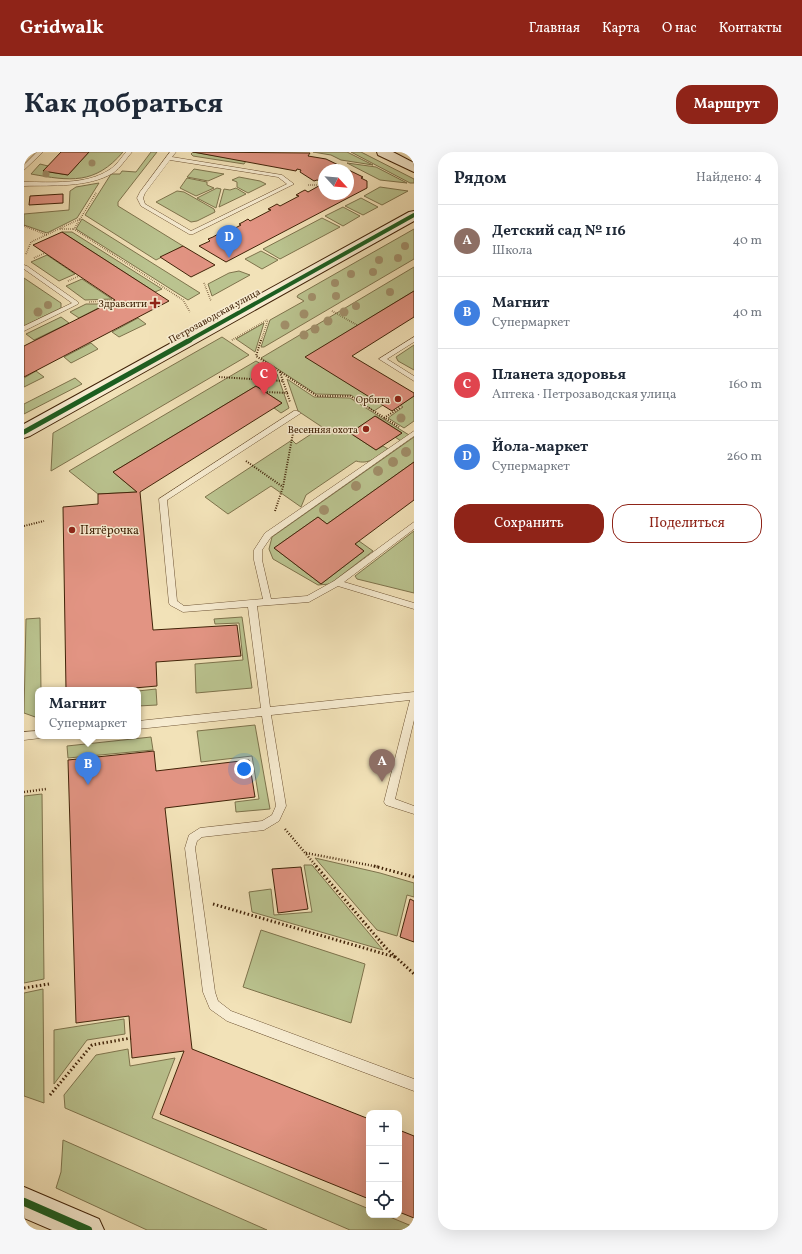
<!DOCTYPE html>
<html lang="ru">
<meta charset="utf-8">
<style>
:root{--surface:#fff;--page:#f6f6f7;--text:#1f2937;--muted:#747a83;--line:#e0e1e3;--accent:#8f2418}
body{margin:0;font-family:Vollkorn,serif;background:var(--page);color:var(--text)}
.controls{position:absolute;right:12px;bottom:12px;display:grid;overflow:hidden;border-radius:8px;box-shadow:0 4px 16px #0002}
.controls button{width:36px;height:36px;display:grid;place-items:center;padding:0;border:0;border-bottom:1px solid var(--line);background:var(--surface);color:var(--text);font:20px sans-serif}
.compass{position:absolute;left:294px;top:12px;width:36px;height:36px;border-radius:50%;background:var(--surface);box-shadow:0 4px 16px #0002;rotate:116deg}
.you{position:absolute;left:220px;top:617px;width:14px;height:14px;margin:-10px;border:3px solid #fff;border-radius:50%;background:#1a73e8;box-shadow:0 0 0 6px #1a73e833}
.badge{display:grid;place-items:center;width:26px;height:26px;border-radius:50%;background:var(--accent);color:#fff;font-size:13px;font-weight:700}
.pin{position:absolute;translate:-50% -33px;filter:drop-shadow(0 1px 2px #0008)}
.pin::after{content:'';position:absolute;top:21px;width:14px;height:12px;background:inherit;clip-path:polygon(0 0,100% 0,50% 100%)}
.popup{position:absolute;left:11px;top:535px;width:106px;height:52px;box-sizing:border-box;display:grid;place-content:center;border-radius:8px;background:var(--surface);filter:drop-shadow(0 1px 3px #0005);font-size:13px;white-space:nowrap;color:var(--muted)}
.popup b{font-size:15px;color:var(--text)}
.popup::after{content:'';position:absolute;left:50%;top:100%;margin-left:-8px;border:8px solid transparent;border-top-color:var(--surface)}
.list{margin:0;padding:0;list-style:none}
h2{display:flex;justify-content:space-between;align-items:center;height:52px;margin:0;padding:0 16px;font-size:17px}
h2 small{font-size:13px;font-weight:400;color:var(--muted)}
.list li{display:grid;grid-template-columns:26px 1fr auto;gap:12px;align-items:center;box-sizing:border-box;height:72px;padding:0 16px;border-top:1px solid var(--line)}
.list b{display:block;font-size:15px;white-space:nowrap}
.list p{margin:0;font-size:13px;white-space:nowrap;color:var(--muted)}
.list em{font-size:13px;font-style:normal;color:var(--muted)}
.actions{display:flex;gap:8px;padding:12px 16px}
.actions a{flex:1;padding:9px 0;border:1px solid var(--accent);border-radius:16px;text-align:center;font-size:14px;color:var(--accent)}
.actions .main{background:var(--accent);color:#fff}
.icon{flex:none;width:22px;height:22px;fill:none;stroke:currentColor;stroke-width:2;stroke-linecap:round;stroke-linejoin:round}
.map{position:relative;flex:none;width:390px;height:1078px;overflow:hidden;border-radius:16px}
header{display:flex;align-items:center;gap:24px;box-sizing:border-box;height:56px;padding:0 20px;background:var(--accent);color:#fff}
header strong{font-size:19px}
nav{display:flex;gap:22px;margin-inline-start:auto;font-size:14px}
.intro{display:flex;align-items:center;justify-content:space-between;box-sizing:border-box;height:96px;padding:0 24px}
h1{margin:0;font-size:28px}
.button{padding:10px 18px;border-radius:16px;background:var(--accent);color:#fff;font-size:14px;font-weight:700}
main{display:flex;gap:24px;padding:0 24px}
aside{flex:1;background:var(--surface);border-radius:16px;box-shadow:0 4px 16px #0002}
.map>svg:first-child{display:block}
</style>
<header>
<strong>Gridwalk</strong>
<nav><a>Главная</a><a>Карта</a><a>О нас</a><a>Контакты</a></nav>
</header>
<div class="intro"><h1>Как добраться</h1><a class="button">Маршрут</a></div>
<main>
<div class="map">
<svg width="390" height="1078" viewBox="0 0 390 1078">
<rect width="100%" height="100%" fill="#f2e2b8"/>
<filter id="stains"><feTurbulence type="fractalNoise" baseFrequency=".005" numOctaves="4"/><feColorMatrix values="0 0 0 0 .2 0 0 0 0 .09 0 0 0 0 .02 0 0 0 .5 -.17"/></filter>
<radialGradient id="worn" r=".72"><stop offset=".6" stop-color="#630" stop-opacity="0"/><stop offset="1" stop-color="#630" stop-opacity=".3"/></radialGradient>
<path fill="#bac38f" stroke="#7e734c" d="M65,0h34c-28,33 -53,29 -92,22l9,-10 8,2 -4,5 24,4z
M127,0h6l-39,50v4l65,40 -27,14 -71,-45 26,-41h9l2,-3 14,1z
M169,0l53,9 -2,3 -51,-8 -2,-2z
M289,0h34l26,13 -32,-5 -10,-5z
M327,0h10l53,27v4h-4z
M323,11l29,4 31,16 -27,-3z
M170,17l30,5 -16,7 -21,-4z
M215,25l21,4 6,3 -18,9 -11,-6v-5l-5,-2z
M163,26l20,4v3l7,3 -18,8 -16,-8z
M75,31l-22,35 -30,15 -23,-8v-11l45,-4 1,-19 6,-4z
M356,35l28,4 -26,14 -18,-9z
M193,36l4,1 -5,19 -19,-10z
M212,36l10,6 -27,13 5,-18 6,1z
M153,39l7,1 30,17 1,3 -18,9 -6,1 -35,-20z
M337,46l17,9 -15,8 -18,-9z
M319,55l17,9 -17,10 -18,-10z
M298,66l18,9 -60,32 -17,-10z
M58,67l118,74 -12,7 -112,-71z
M390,77v30l-150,88h-3l9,-27 34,-19 -7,-4 1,-2z
M38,80h10l90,57 -7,3z
M237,99l17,9 -16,9 -17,-10z
M23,103l28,19 -16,7 -28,-19z
M390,115v24l-108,66 77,48 -9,6 -23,-16 -35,-1 -55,-36z
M215,119l11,4 -38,21 -4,-12 21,-11z
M0,126l37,25v5l-37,18z
M58,127l30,20 -27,1 -19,-14z
M62,152h20l-27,14 -9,-6z
M37,165l8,6 -35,17 -8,-6z
M114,166l8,6 -27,13 -7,-5z
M240,171l-9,29 -19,-13z
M198,185l27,18 -198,116 2,-38z
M67,191l7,6 -27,14 -7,-6z
M390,193v25l-16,-9 -2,-4z
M232,209l21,13 12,34 -8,5 -7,-5 8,-5 -26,-17 -143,86 24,20 -39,2 -29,-23z
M12,219l8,6 -20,10v-9z
M51,226l7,6 -58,30v-10z
M263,227l27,18 36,1 59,37 -8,6 -6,-4 7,-4 -26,-17 -26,17 26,17 7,-4 5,3c-11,8 -19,16 -32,12l-50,34 -5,12 -30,-21 -43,28 -23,-17 87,-57 4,4 26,-17 -24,-16z
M390,244v25l-10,7 -16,-10 15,-11 -3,-2z
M390,285v25l-87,62 -9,-7 -44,31 47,36 43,-33 -9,-7 4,-3 14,10 -43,33 -12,1 -45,-26 -4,-10 3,-12z
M390,379v62l-57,-14 -2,-3z
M218,465l10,71 -56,5 -1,-29 48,-4 -4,-37 -24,1 -1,-5z
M16,466l1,72h-3v28l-14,-5 2,-94z
M132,537l1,16 -19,1v-15z
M231,573l15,84 -34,3 -1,-10 24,-3 -7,-43 -51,6 -4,-31z
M127,585l2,13 -85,8 -1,-12z
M18,642l2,185 -20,4v-187z
M291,706l65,15 34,10v14l-7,-2 -10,41 -20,-6z
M280,713h8l71,85 -131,-38 -3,-20 22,-3 3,26 38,-3z
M237,778l104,34 -14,59 -108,-36z
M19,837l1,114 -20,-7v-103z
M100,867l1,15 -38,6 -33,44v-54z
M104,897l2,17 45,-8 -23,60 217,91v6h16l29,12v3h-64l-285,-122 -1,-13 32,-40z
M39,988l204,90h-120l-91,-42 5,-16z"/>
<path fill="#e29483" stroke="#412308" d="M37,0h28l-21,23 -25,-4z
M169,0l117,1 -2,3 18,3 37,18 -2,1 6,3v7l-141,74 -27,-16 11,-5 -2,-2 5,-2 5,-3 2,2 21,-11 -2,-1 4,-2 5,-3 2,2 21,-11 -3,-1 9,-5 3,2 19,-10 -3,-1 5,-3 4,-2 3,2 16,-9v11h24v-24h-24v12l-7,-2 -3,1 -14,-9 1,-2 -4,-1 -1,2z
M39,42v9l-34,2 1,-9z
M38,80l107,69 -145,76v-31l91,-46 -82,-55z
M159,94l32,19 -24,12 -31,-20z
M390,139v26l-62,39 62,37v3l-22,15 -87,-54z
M232,234l26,17 -142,89 13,138 84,-5 4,31 -85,6 1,24 -46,4h-45l-3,-183 35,-3v-10l39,-2 -24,-20z
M351,264l27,17 -26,17 -26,-17z
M390,310v38l-59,44 9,7 -43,33 -47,-36 44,-31 9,7z
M130,599l2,20 93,-11 6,37 -90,11 27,241 177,70v80l-209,-85 24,-63 -52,7 -3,-42 -53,7 -8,-263z
M277,715l7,42 -30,4 -6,-44z
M386,747l4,2v41l-14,-5z
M375,978l15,6v82l-15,-6z"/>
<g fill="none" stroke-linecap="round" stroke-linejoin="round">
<defs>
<path id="lane" d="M13,0h6l-19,18v-5z
M102,0h6c-6,7 -12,16 -19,21 -25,15 -61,12 -89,13v-4c27,0 62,3 85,-12 7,-4 12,-12 17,-18z
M146,0h6l-4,5 110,18 12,9 -101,50h-4l-48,-28 -4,-8 3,-6zM146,8l108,17 9,7 -96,47 -46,-27 -2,-6 2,-5z
M0,113l3,1 51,36v2l-54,27v-5l48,-23 -48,-34z
M390,185v5l-27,17 27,17v5l-35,-22z
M270,259h3l4,2 -134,87 10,101 7,5 79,-7 -9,-39v-10l11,-17 149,-102v5l-143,101 -9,13v10l9,39 36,-3 27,-15 80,-59v7l-70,53 70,21v6l-76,-23 -29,16 -52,4 13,101 144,-15v28l-19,79 19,7v8l-28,-9 -2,-3 26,-102 -139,15 15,91 -7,15 -15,9 -62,7 -5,4 -2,7 20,144 3,9 13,10 183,68v12l-187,-70 -17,-12 -7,-17 -18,-144 4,-13 11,-7 62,-7 10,-6 4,-9 -14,-90 -124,13v-8l123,-13 -13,-101 -65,5 -13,-7 -1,-2 -10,-104z
M14,579v5h4l-1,2 -17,2v-8z"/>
<path id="secondary" d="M353,0h16l21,11v9l-36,-17z
M390,59v10l-384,215 -6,2v-14l385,-212z
M0,1035l75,32 5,11h-52l-28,-12z"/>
</defs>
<use href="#lane" stroke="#6d5334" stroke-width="1"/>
<use href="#secondary" stroke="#412308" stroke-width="2"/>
<path stroke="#412308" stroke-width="1.5" stroke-dasharray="0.5 1.5" stroke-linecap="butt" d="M284,33h13
M72,41l-22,36 109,71 7,12
M0,74l23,9
M36,77h14
M2,102l5,-12 49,-23
M10,106l11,-5
M44,129l11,-5
M180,131l7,18
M65,150l26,-2
M308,159l25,14
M208,188l35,-20
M237,189l7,-21"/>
<path stroke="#412308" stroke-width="2" stroke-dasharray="1 1.5" stroke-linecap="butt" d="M237,188l-5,16 61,40h33l49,31
M244,212l-3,28 23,1
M256,220l10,30
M195,225l64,4
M360,266l17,-11
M222,309l37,26
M251,359l8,-24 10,-54
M0,374l20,-5"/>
<path stroke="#412308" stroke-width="2.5" stroke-dasharray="1 2" stroke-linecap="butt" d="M0,640l22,-3
M261,677l32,38
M282,701l73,14"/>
<path stroke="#412308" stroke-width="3" stroke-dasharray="1.5 2.5" stroke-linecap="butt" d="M292,714l70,82 28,26
M350,714l40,11
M189,752l182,53
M0,836l25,-4
M26,943l42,-50 39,-7"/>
<use href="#lane" fill="#f7ecd1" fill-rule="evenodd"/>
<use href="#secondary" fill="#f7ecd1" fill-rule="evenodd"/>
<defs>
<path id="cycleway-far2" d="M164,189l226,-126"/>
<path id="cycleway-far1" d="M0,280l166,-92"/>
<path id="cycleway" d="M0,1050l64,28"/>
</defs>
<use href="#cycleway-far2" stroke="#f7ecd1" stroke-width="5.5"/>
<use href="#cycleway-far1" stroke="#f7ecd1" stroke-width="7"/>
<use href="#cycleway" stroke="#f7ecd1" stroke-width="10"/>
<use href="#cycleway-far2" stroke="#1b5e20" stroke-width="4"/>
<use href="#cycleway-far1" stroke="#1b5e20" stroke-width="5"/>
<use href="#cycleway" stroke="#1b5e20" stroke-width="8"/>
</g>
<g fill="#a18f6a">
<circle cx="68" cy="11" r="3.5"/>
<circle cx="22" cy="22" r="3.5"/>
<circle cx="381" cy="94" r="4"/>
<circle cx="374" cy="106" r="4"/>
<circle cx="355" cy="108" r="4"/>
<circle cx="349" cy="120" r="4"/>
<circle cx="327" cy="122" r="4"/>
<circle cx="311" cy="131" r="4"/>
<circle cx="366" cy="140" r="4"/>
<circle cx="312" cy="144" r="4"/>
<circle cx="288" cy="145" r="4"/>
<circle cx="24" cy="153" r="4"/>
<circle cx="332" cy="154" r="4"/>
<circle cx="14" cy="160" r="4.5"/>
<circle cx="320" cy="160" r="4.5"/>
<circle cx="280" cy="162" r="4.5"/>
<circle cx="304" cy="169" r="4.5"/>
<circle cx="261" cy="173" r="4.5"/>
<circle cx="291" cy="177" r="4.5"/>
<circle cx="280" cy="183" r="4.5"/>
<circle cx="377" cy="266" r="4.5"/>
<circle cx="382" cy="300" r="5"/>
<circle cx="369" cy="310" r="5"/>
<circle cx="354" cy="319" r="5"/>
<circle cx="332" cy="334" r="5"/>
<circle cx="300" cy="358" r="5"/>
</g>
<g fill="#8f2418" stroke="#f7ecd1" stroke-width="1.5">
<path d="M129 145h4v4h4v4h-4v4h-4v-4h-4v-4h4z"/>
<circle cx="374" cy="247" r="4"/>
<circle cx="342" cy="277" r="4"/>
<circle cx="48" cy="378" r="4"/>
</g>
<g text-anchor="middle" stroke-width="3" stroke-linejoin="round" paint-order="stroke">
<g font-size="10" fill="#412308" stroke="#f7ecd1" text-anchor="end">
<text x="123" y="155">Здравсити</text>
<text x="366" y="251">Орбита</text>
<text x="334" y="281">Весенняя охота</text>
</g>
<g font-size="10" fill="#412308" stroke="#f7ecd1">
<text transform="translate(190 163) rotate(-29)" y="4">Петрозаводская улица</text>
</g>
<g font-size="12" fill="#412308" stroke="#f7ecd1" text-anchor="start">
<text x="56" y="382">Пятёрочка</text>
</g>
</g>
<rect width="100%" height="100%" filter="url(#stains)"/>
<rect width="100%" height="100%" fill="url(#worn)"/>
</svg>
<div class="controls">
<button>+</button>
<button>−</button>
<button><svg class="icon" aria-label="locate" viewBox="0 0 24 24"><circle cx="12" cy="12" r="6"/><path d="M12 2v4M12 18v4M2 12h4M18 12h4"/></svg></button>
</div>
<svg class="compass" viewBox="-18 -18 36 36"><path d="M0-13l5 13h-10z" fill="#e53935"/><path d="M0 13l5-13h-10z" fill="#747a83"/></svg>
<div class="you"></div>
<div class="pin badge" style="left:358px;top:630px;background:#8d6e63">A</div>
<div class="pin badge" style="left:64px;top:633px;background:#3f7fe0">B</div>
<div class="popup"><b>Магнит</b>Супермаркет</div>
<div class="pin badge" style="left:240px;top:243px;background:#e0444e">C</div>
<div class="pin badge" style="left:205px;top:106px;background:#3f7fe0">D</div>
</div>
<aside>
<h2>Рядом<small>Найдено: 4</small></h2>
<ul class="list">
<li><span class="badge" style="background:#8d6e63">A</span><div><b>Детский сад № 116</b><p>Школа</p></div><em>40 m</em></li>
<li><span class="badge" style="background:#3f7fe0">B</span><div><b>Магнит</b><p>Супермаркет</p></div><em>40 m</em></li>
<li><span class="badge" style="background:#e0444e">C</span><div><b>Планета здоровья</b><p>Аптека · Петрозаводская улица</p></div><em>160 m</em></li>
<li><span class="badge" style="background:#3f7fe0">D</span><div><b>Йола-маркет</b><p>Супермаркет</p></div><em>260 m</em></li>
</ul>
<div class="actions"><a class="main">Сохранить</a><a>Поделиться</a></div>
</aside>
</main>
